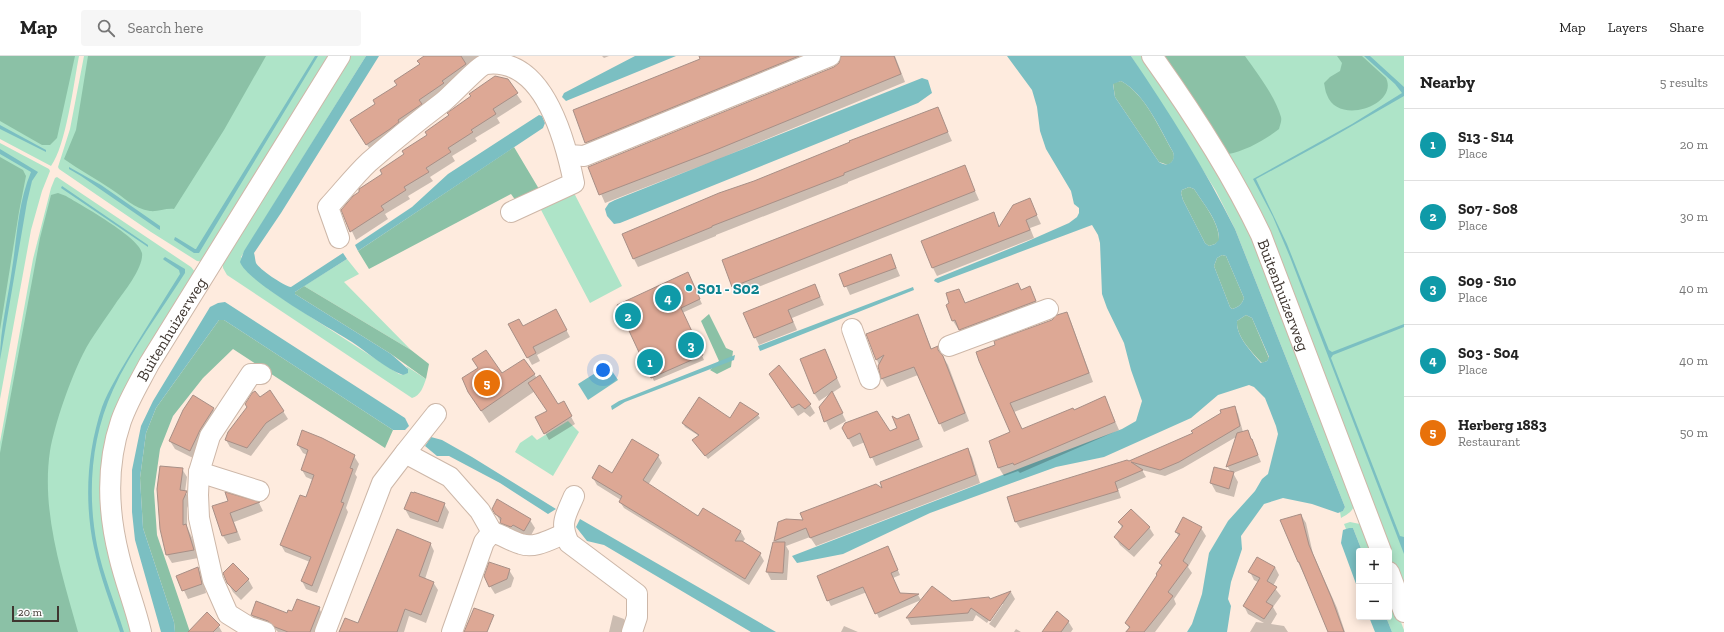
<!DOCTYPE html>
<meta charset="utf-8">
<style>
:root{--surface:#fff;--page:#f6f6f6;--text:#222;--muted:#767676;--line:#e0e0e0;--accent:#ea580c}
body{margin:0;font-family:"Zilla Slab",serif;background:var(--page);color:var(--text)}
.controls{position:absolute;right:12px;bottom:12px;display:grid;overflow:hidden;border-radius:4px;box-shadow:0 2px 10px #0003}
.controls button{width:36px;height:36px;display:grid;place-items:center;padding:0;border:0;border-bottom:1px solid var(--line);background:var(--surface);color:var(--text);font:20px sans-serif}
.scale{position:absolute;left:12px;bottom:10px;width:47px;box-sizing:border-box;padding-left:4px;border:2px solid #3f3630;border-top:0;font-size:11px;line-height:14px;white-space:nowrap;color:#3f3630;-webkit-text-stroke:3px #fcfcfc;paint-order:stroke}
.you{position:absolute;left:603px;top:314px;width:14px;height:14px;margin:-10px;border:3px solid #fff;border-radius:50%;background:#1a73e8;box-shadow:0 0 0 6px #1a73e833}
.badge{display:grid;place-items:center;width:26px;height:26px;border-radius:50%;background:var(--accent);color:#fff;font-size:13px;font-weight:700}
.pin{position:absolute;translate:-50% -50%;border:2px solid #fff;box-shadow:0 1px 4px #0006}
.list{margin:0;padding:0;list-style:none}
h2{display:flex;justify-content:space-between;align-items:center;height:52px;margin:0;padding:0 16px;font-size:17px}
h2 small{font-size:13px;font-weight:400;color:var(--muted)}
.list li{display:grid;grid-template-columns:26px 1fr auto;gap:12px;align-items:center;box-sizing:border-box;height:72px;padding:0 16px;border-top:1px solid var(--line)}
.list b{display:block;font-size:15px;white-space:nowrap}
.list p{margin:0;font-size:13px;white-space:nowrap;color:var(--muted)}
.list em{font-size:13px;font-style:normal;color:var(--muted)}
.icon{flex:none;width:22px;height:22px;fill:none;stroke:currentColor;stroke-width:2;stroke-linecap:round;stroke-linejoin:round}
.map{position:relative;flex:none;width:1404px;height:576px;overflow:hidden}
header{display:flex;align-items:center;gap:24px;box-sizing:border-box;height:56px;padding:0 20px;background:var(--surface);border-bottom:1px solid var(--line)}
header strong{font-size:19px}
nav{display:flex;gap:22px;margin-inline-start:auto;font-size:14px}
.search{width:280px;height:36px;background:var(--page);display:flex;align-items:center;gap:10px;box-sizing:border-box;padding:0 14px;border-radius:4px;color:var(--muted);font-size:15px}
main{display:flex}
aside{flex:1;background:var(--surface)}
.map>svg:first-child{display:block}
</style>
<header>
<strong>Map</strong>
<div class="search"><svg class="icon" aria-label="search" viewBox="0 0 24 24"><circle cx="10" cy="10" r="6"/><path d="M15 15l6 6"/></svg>Search here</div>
<nav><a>Map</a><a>Layers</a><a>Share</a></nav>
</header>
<main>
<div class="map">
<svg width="1404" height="576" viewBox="0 0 1404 576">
<rect width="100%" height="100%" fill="#feebde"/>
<path fill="#aee4c8" d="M0,0h79c-5,26 -13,90 -28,110l-51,-27z
M84,0h249l-129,206 -7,-1 -46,-29 -92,-63 -1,-2 12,-38z
M348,0h18l-125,201 27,32 18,12 113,73 4,1 5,-6 -2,-3 20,13c-3,8 -5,16 -14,19l-185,-123 -4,-7v-5z
M1131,0h15l90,142 119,306c-3,8 -7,10 -14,14l-1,-6 3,-1 2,-4 -110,-278 -19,-38z
M1157,0h247v539l-131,-347z
M0,87l49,26 1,2 -8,20 -11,39 -31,169z
M57,121l134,90 5,6 -87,168 26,191h-135v-190l33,-183 18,-71 4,-10z
M573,135l49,95 -32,17 -50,-95z
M347,203l12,15 -15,8 67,68 -107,-64z
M568,365l11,11 -26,44 -38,-24 5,-9 12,-8 5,5z
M1350,466l10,2 14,27h-12l-9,-23 -7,1 -2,-5z
M1389,535l15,39v2h-12l-6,-15h3z"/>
<path fill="#8bc1a6" d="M0,0h75l-18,82 -7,7h-8l-42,-24z
M88,0h178l-42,74 -50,79c-8,-1 -17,3 -24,2 -16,-2 -26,-14 -39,-22 -16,-11 -32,-19 -47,-30l12,-29z
M1160,0h85c12,17 30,40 36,61 1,4 -1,8 -2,12 -14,11 -34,22 -51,25z
M1337,0h25l24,22c13,27 -48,48 -59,17 -2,-4 -2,-8 -3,-12l6,-6 10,-6 2,-8z
M1121,25c25,14 38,47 52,71 2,6 1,9 -5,13l-9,-3 -44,-65 -2,-14z
M514,91l25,42 -23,12 -5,-7 -142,75 -11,-18z
M0,101l23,13 3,6 -7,36 -19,118z
M1189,131l5,2c9,14 26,34 25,52l-4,3 -6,2 -4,-3 -22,-43 -2,-7 1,-3z
M58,137l8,3c15,9 73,41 76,57 2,14 -18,39 -26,50 -11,17 -24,33 -33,51 -13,26 -28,69 -33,97 -9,61 12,123 28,181h-78v-179l40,-215 11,-43z
M1222,199l4,1 18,42c-2,6 -5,9 -12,11l-2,-2 -16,-41 3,-8z
M304,230l107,64 18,14 -3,15 -35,-25 -96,-60v-2z
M709,258l17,34 7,3 -2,16 -14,7 -7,-4 9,-9 -18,-40z
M1246,259l6,3 17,40 -2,3 -5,2c-10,-11 -26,-26 -25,-42z
M219,264h5l169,110 -8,18 -152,-99 -30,29 -30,38 -13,33 -6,42 3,44 33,97h-15l-1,-10 -31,-94 -3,-50 6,-45 10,-25z"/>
<path fill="#7bbfc2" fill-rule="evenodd" d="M315,0h3l-119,197h-5l-20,-13 1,-3 2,1 18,11h1z
M366,0h13l-98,157 -27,40c1,3 1,7 2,10 3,6 28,23 35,24l52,-34 4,6 -52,33v2l96,60 17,15v4l-5,2c-17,-6 -36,-23 -51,-33 -22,-14 -105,-60 -112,-80l4,-11z
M635,0h41l-110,45 -4,-4 2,-4z
M1007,0h124c38,56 74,113 104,173l110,278 -2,4 -5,2 -26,-9 -29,-6 -19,6 -23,32 1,13 -11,33 -3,17 3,7 -4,26h-40l5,-8 10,-30 7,-41 19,-32 27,-30 7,-12 6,-5 10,-40 -2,-8 -11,-28 -11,-11 -5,-2 -31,10 -27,23 -87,39 -48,10 -126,46 -87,41 -46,9 -5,-7 330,-127 14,-8 6,-20 -11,-31 -7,-27 -17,-35 -5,-14 -2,-51 -2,-8 -6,-10 -154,58 -4,-2 1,-2 91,-37 43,-19 8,-6 2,-4v-5l-5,-4 -3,-13 -25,-42 -6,-18 -3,-24 -5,-17zM1121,25c24,13 39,48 52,71 3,10 -5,16 -14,10l-44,-65 -2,-13zM1189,131l5,2c9,14 26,34 25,51l-4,4 -6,2 -4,-3 -22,-43 -2,-7 1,-3zM1222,199l4,1 18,42c-2,6 -5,9 -12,11l-2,-2 -16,-41 3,-8zM1246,259l6,3 17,39 -2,4 -6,2c-9,-11 -25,-26 -24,-42z
M1364,0h6l34,31v9l-80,46 -68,37 31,65 42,106 3,2 72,-28v3l-71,28 -2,3 69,178 4,1v17l-114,-297 -17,-40 -20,-38 99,-55 50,-31 -7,-9z
M922,22l6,2 4,13 -14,10 -298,120 -6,1 -7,-8 -2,-7 4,-6 6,-3z
M539,59l3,1 3,7 -2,5 -185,123 -3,-6 57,-38 36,-33z
M0,69l46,25v2l-46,-23z
M0,93l38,23 -6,9 -5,21 -27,158c0,-31 8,-61 12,-91 5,-31 6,-67 19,-97l-31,-18z
M69,111l32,18 59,41v4l-2,-1 -77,-53 -12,-7z
M62,130l86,59v2l-87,-59z
M165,201l20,12v4c-24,38 -54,77 -72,117 -22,48 -26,103 -16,155 6,30 18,58 27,87h-4c-9,-28 -20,-55 -26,-84 -10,-46 -7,-96 8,-141 7,-18 17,-34 27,-51 17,-28 34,-55 51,-82l-1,-4 -15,-10 -1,-1z
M913,231l1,3 -154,61 -2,-5z
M225,246l180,116 4,8 -4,4h-12l-169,-110h-5l-63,88 -10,25 -6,45 3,50 31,94 1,10h-14l-26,-92 -3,-28v-42l9,-44 12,-25 57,-94 8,-4z
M735,299l-1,5 -109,42 -13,8 -1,-4 8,-5z
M608,309l10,15 -30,20 -10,-16z
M431,381l11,3 30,17 84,52 -8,5 -48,-31 -51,-27h-12l-12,-10z
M580,463l196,113h-25l-147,-87 -17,-4 -11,-14z
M1349,472h4l9,23h-3v41l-18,-49 2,-13z
M1369,561h17l6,15h-17z"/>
<path fill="#0003" d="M426,0h63l-117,96 -16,-23 20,-25 45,-39z
M602,0h7l-5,2z
M710,0h115l-234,95 -17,-40z
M842,0h53l10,26 -189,78 -111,43 -16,-36 246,-99 5,-4z
M507,24l15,22 -25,16 3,5 -25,15 2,3 -25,15 3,5 -25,16 3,4 -25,15 2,3 -25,15 3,5 -32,21 -14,-30 63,-56z
M937,52l15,33 -104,41v1l-132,52v1l-78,31 -4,-8 -11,-24z
M964,110l15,34 -241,95 -5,-9z
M1029,143l12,25 -11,4 4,10 -97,38 -4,-8 60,-54 7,13z
M891,199l9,21 -50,19 -9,-20z
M690,222l12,26 -20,9 22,47 -50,21 -35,-76z
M815,229l9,20 -32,13 5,12 -38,15 -4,-8z
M1018,229l3,5 9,-3 10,23 -76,28 -11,-17 10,-23 2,6z
M1066,257l5,9 22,60 -79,30 8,18 51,-19 32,-13 14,32 -99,43 -2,-2 -14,5 -5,-8 -9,-27 22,-9 -32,-71z
M918,259l14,35 5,-3 11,18 21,56 -25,11 -26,-57 -31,12 -5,-8 -3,-14 -12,-30z
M560,262l10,19 -33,18 3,6 -8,4 -22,-40 13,2z
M825,295l16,36 -9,6 14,28 -16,9 -10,-22 10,-14 -11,7 -5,-8z
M524,305l34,45 5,-4 12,22 -26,16 -13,-23 12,-6 -13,-20 -46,32 -20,-31z
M775,327l35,22 5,8 -5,4 -6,-5 -6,4z
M259,343l24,12 5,8 -18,12 -19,25 -21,-9 -4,-7 22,-33z
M741,347l17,12 2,3 -52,41 -12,-15 3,-8 -14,-9 -2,-4 48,-4z
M1234,351l4,7 5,18 5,-1 13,31 -28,11 5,9 -4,15 -18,-5 -5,-9 20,-11 -4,-6 9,-29 -53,31 -18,8 -23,-6 4,7 -28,12 3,9 -101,30 -4,-6 -8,-25 121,-35 65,-28z
M213,353l5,8 -23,42 -20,-10 -5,-8z
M909,359l14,32 -47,19 -11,-24 -12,5 -10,-19 47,5 8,-5 -1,-8z
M298,389l56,11 5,8 -4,10 2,3 -11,31 2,4 -31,81 -11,-4 -4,-8 8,-19 -25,-10 -4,-7 25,-47 7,-18 -7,-3 -4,-7 5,-15 -4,-2z
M968,393l4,8 8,26 -164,63 -6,-9 -24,9 3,5 -2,29h-16l-4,-8 7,-29h2l-1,-2 4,-18 25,-2 81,-30z
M658,400l4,7 -14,22 50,32 5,-8 38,23 4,7 -3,4 18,11 4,7 -15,24 -125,-77 -4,-6 1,-2 -24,-15 -4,-7 19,-4z
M182,413l5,8 -2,15 6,8 -4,8v19l8,17 3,14 -26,5 -5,-8 -6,-26z
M227,438l32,9 4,8 -29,11 7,18 -13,4 -5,-8 -9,-29 15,-5z
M412,438l32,10 5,8 -6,17 -33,-11 -5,-9z
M493,453l37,11 5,8 -6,11 -23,-8z
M1301,459l5,8 7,31 24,54 8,24h-14l-33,-70z
M1119,466l30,5 5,8 -20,22 -14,-12 -5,-8 7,-9z
M1201,472l5,8 -18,31 4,6 -18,26 2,5 -21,28h-30l4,-4 -3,-5 36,-56 -2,-4 19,-26 -3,-5z
M430,487l4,8 -9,28 8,3 5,8 -12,33 -17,-7 -5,16h-48z
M890,496l10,23 -7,3 7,16 18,1 3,5 -42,18 -12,-26 -36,14 -3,-6z
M1275,511l4,8 -6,11 8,10 -8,11 4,7 -6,10 13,2 4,6h-38l6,-10 8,1 -16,-9 -4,-8 14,-24 -4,-2 -4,-8z
M198,512l5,9 3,16 -18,6 -11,-23z
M509,514l5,8 -3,9 -16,7 -5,-8z
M248,523l5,9 -12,12 -8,-8 -5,-9z
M1011,536l4,7 -20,29 -6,-4 14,-20h-3l-13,19 -11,-8 -3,6 -62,4 -4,-7 45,-16 37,-2z
M319,552l4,8 -6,16h-39l-4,-4 -18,-6 -4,-7 35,-1z
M613,559l11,4 4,8 -1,5h-18z
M1068,565l5,8 -2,3h-28z
M217,567l5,9h-28z
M844,570l14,6h1h-18z
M1016,573l5,3h-7z"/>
<path fill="#dda895" stroke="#a88f86" d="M424,0h37l5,8 -24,17 2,2 -25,17 3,4 -24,16 1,2 -9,7 -24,16 -16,-25 25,-16 -2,-4 24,-15 -3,-4 26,-17 -3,-3z
M699,0h100l-214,87 -12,-33 127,-51z
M841,0h53l7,18 -190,78 -112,43 -11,-28 246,-100 5,-4z
M495,20l13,3 10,14 -25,16 3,5 -25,16 2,2 -25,16 3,4 -25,16 3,4 -25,15 2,3 -25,16 3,4 -34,22 -9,-22 12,-14 6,-4v-3l23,-15 -2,-4 24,-16 -2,-3 25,-16 -2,-3 24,-17 -2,-2 24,-17 -2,-2z
M938,51l10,25 -104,41v2l-132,51v1l-79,32 -11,-25 97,-41 35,-12 96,-39 -1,-1z
M965,109l10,26 -243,96 -10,-27z
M1030,142l7,17 -11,5 4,10 -98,38 -11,-27 73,-29 5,15 14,-22z
M891,198l5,14 -52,19 -5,-13z
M688,216l12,27 -19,9 22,47 -52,23 -34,-73z
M1018,227l3,7 9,-4 6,15 -77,29 -4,-10 -3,1 -6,-16 3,-2 -3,-10 13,-4 6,14z
M815,228l5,13 -32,13 5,12 -39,16 -11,-25z
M556,253l11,21 -34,17 3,6 -9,5 -19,-34 11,-5 4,7z
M1067,256l22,61 -79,30 12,26 51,-21 1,2 31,-14 10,26 -101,43 -1,-2 -15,5 -9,-27 21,-9 -31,-71 -3,-9 19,-7 -1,-4 58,-21 5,-5z
M918,258l13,35 7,-3v4l5,6 22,57 -26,11 -25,-57 -33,12 -3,-13 6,-11 -8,5 -10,-26z
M825,293l12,29 -23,16 -14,-35z
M486,294l16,23 22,-14 11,15 -54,37 -13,-19 -6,-14 16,-10 -6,-9z
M779,309l32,39 -6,5 -6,-5 -7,4 -23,-34z
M540,319l18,29 6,-3 8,15 -28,18 -9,-17 12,-6 -19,-28z
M270,334l14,21 -18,12 -19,25 -22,-8 3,-8 19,-25 -2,-3 7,-11 3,-2 5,6z
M832,335l11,22 -19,9 -5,-15z
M193,339l21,13 -14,22 -10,21 -21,-10 14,-31z
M699,341l31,21 10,-16 19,12 -54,42 -13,-16 7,-5 -17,-12z
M1235,350l5,20 -61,36 -19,8 -29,-8 12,8 -28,12 3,9 -103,31 -8,-25 120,-37 2,1 64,-28 -2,-2 30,-18 -1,-3z
M877,355l13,20 7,-3 -5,-12 5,3 12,-5 10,25 -49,19 -10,-25 -12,6 -6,-11 3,-5z
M302,374l20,8 33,17 -5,13 3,1 -12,33 3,1 -32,83 -11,-5 10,-24 -31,-12 20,-50 6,2 8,-22 -13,-5 7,-20 -11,-5z
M1248,374l3,9h1l6,16 -32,12 11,-34z
M632,383l27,16 -16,25 55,36 5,-8 38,23 -6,10h7l19,12 -16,26 -126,-77 3,-6 -30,-18 7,-13 13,8z
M968,392l8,27 -166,63 -4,-10 -32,13 4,-19 8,-3 17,1 -3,-7 76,-29 6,4 -2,-6z
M160,410l23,2 -3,22 7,1 -4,9v25l3,-1 8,26 -28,5 -6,-26 -3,-40z
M1214,411l20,5 -5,17 -19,-6z
M225,436l35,10 -30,11 7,19 -15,4 -10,-30 16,-5z
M411,436l3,1v-1l31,11 -7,19 -34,-13z
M497,443l34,20 -7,12 -11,-6 -2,2 -11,-4 1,-5 -6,-4 -3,-5z
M1131,453l19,18 -21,23 -15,-13 9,-11 -5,-4z
M1301,458l8,31 23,54 12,33h-16l-29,-70h-1l-18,-42z
M1183,461l19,10 -19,34 5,4 -20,27 5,4 -29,36h-18l4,-5 -5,-4 32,-48 -1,-1 6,-9 -3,-2 21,-29 -5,-2z
M397,473l34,14 -12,33 15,6 -13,33 -16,-6 -8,23h-58l6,-14 13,5z
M773,486h12l-2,31 -17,-1z
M888,490l10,24 -7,3 9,20 19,1 -44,20 -12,-27 -36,14 -10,-25z
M1257,501l18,10 -8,14 10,6 -11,15 7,4 -9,13 -21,-13 17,-28 -12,-6z
M489,506l21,7 -3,10 -18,8 -5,-11z
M233,507l16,16 -13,13 -9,-9 -4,-10z
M198,511l4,17 -20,7 -6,-15z
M932,530l20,15 37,-4 1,2 21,-8 -21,30 -19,-13 -3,5 -62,5z
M297,543l23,8 -10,25h-22l-13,-5 -7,-6 -17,-6 5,-14 31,12 1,-3 4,1z
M474,552l20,7 -7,17h-23z
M1057,555l12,10 -8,11h-19z
M207,556l13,13 -7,7h-25z"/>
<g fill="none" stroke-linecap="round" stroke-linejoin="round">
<defs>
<g id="minor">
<path id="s1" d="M1152,0c40,56 79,116 109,179l120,316"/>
<path d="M568,99l16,1 246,-100"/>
<path d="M339,182l-11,-31c14,-15 27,-32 41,-45 24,-21 49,-41 74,-60 9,-7 35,-36 43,-38 59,-8 80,80 88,119l-63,29"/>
<path d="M852,273l18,50"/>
<path d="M949,290l99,-37"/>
<path d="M261,318h-10l-41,62 -11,36 -1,23 1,23 14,62 15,34 21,13 16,5"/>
<path d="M436,358l-31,39 45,24 30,34 12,21"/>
<path d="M199,416l60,19"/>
<path d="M574,440c-8,19 -15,27 -5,47l68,51v23l-5,15"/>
<path d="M1389,516l15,40"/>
<path id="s2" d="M141,576c-6,-26 -16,-50 -22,-76 -11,-44 -13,-91 2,-135 7,-20 18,-38 28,-57l191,-308"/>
<path d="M325,576l57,-149 23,-30"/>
<path d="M452,576l32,-90 8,-10c10,3 19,9 29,12 14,5 30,-5 43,-10"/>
</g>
</defs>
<use href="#minor" stroke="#cdb7a8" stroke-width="22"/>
<use href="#minor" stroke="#fff" stroke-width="20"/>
</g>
<circle fill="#0f9aa8" stroke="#fcfcfc" stroke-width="1.5" cx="689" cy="232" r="4"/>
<g text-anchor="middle" stroke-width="3" stroke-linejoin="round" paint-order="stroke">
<g font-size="16" font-weight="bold" fill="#0d838f" stroke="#fcfcfc" text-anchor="start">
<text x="697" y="238">S01 - S02</text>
</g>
<g font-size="16" fill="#3f3630" stroke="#fcfcfc">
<text dy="6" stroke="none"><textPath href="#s1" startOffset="274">Buitenhuizerweg</textPath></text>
<text dy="6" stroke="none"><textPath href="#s2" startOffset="321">Buitenhuizerweg</textPath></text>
</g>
</g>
</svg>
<div class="controls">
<button>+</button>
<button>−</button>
</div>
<div class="scale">20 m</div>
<div class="you"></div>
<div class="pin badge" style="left:650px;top:306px;background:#0f9aa8">1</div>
<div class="pin badge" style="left:628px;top:260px;background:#0f9aa8">2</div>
<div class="pin badge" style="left:691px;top:289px;background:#0f9aa8">3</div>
<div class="pin badge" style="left:668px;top:242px;background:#0f9aa8">4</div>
<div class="pin badge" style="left:487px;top:327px;background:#e8710a">5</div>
</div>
<aside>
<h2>Nearby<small>5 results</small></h2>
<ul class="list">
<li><span class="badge" style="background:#0f9aa8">1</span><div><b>S13 - S14</b><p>Place</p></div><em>20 m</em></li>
<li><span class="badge" style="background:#0f9aa8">2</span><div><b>S07 - S08</b><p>Place</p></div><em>30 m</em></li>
<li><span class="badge" style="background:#0f9aa8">3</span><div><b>S09 - S10</b><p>Place</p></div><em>40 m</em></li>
<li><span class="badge" style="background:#0f9aa8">4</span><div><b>S03 - S04</b><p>Place</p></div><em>40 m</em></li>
<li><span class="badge" style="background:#e8710a">5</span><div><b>Herberg 1883</b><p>Restaurant</p></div><em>50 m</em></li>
</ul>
</aside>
</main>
